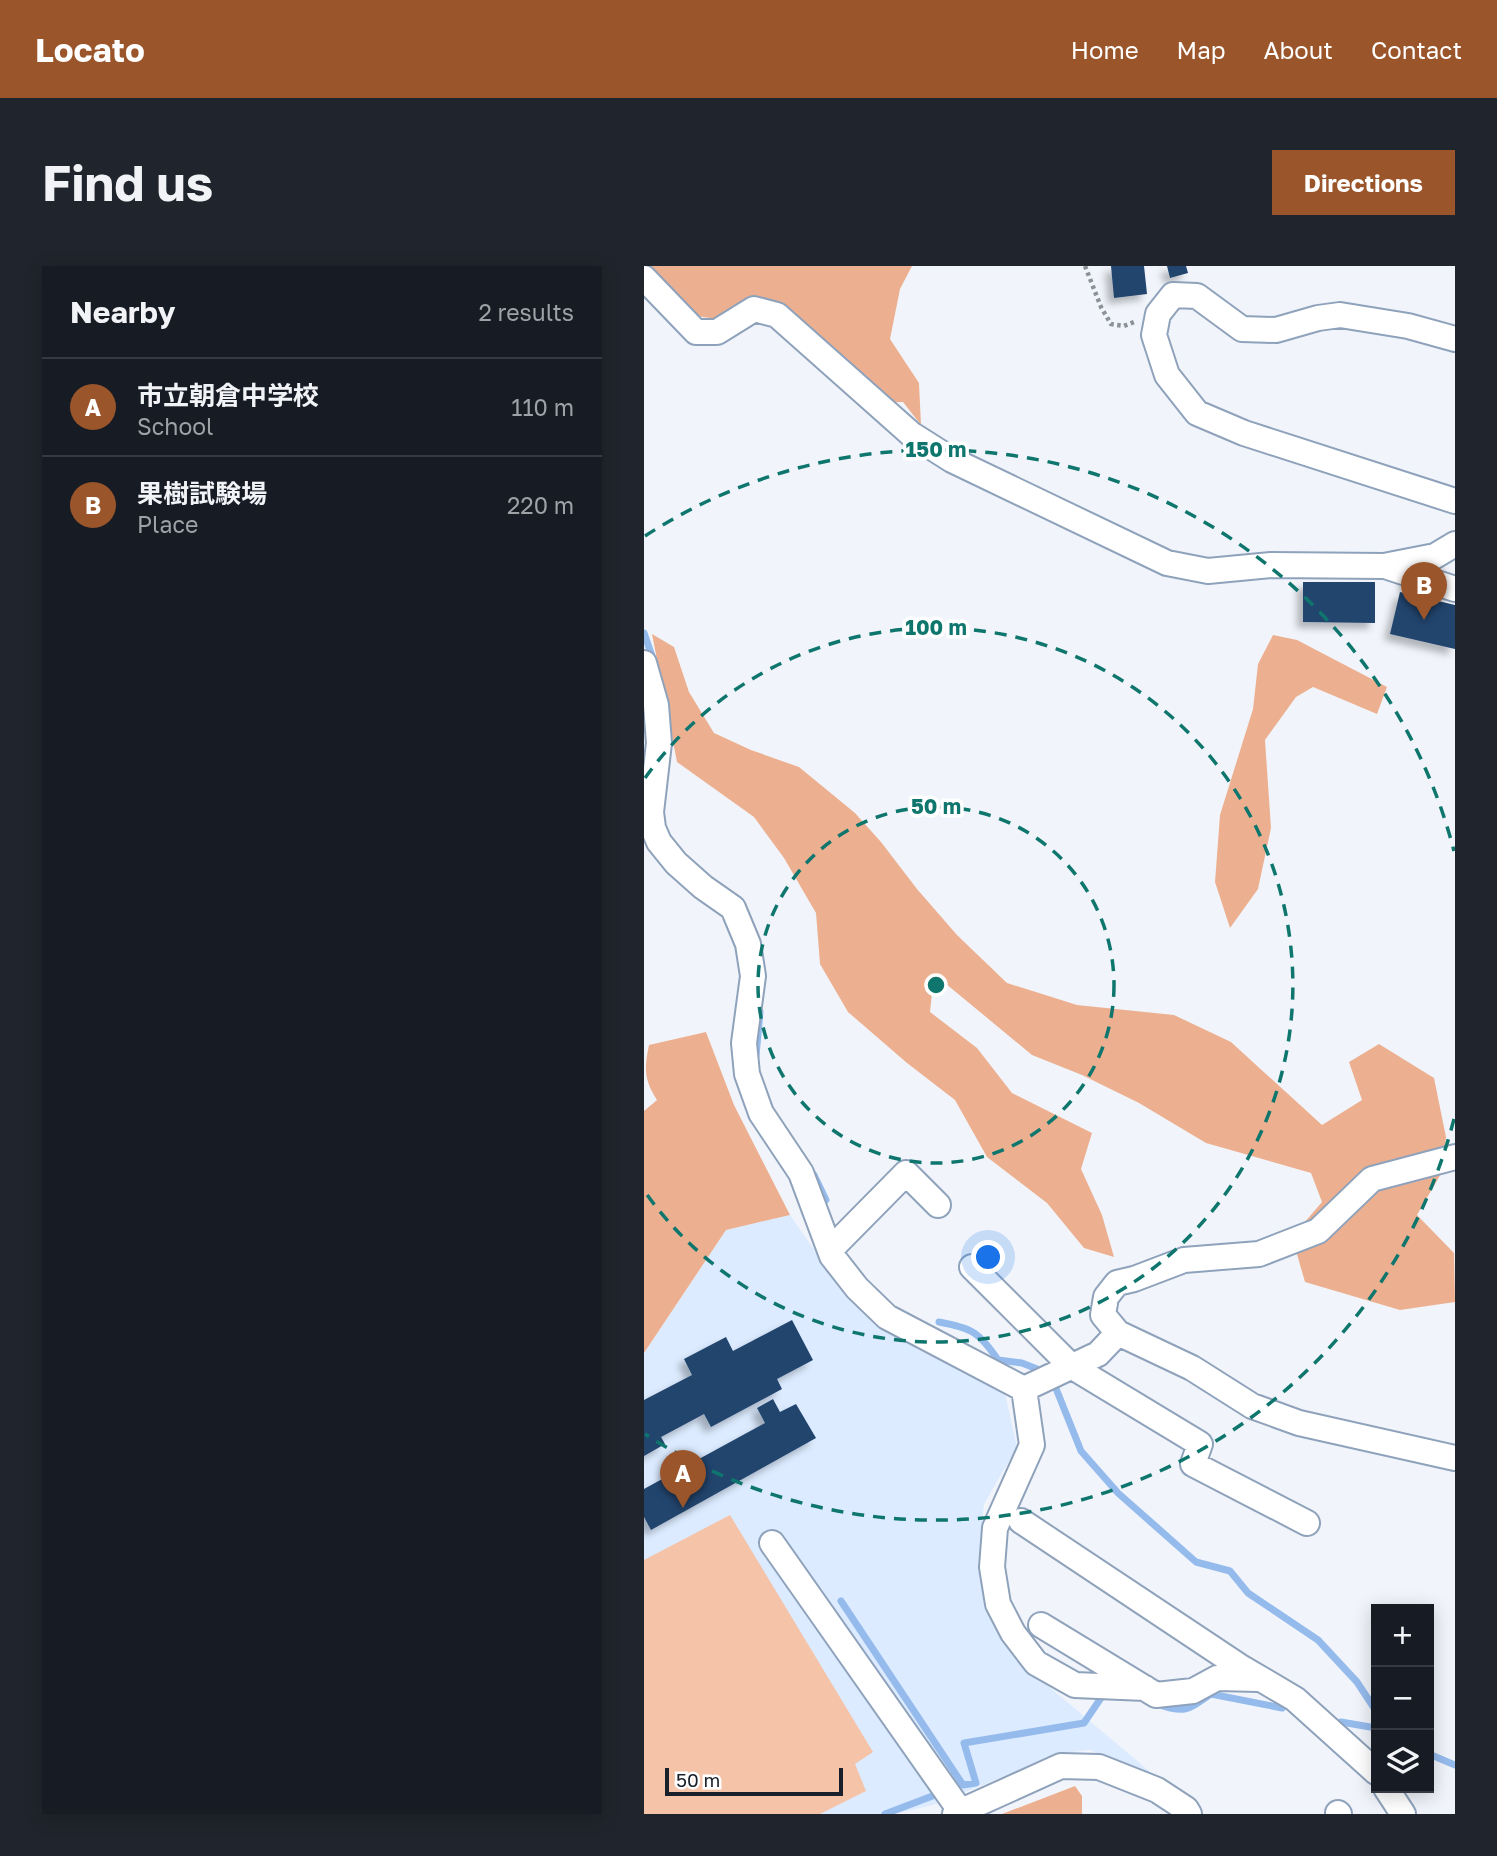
<!DOCTYPE html>
<meta charset="utf-8">
<style>
:root{--surface:#171b24;--page:#20242c;--text:#f1f3f6;--muted:#9ea1a6;--line:#363941;--accent:#9a552b}
body{margin:0;font-family:"Golos Text","Noto Sans JP",sans-serif;background:var(--page);color:var(--text)}
.controls{position:absolute;right:21px;bottom:21px;display:grid;overflow:hidden;border-radius:0px;box-shadow:0 4px 18px #0003}
.controls button{width:63px;height:63px;display:grid;place-items:center;padding:0;border:0;border-bottom:2px solid var(--line);background:var(--surface);color:var(--text);font:35px sans-serif}
.scale{position:absolute;left:21px;bottom:18px;width:178px;box-sizing:border-box;padding-left:7px;border:4px solid #192029;border-top:0;font-size:19px;line-height:24px;white-space:nowrap;color:#192029;-webkit-text-stroke:5px #fff;paint-order:stroke}
.you{position:absolute;left:345px;top:992px;width:24px;height:24px;margin:-18px;border:5px solid #fff;border-radius:50%;background:#1a73e8;box-shadow:0 0 0 10px #1a73e833}
.badge{display:grid;place-items:center;width:46px;height:46px;border-radius:50%;background:var(--accent);color:#fff;font-size:23px;font-weight:700}
.pin{position:absolute;translate:-50% -58px;filter:drop-shadow(0 2px 4px #0008)}
.pin::after{content:'';position:absolute;top:37px;width:24px;height:21px;background:inherit;clip-path:polygon(0 0,100% 0,50% 100%)}
.list{margin:0;padding:0;list-style:none}
h2{display:flex;justify-content:space-between;align-items:center;height:91px;margin:0;padding:0 28px;font-size:30px}
h2 small{font-size:23px;font-weight:400;color:var(--muted)}
.list li{display:grid;grid-template-columns:46px 1fr auto;gap:21px;align-items:center;box-sizing:border-box;height:98px;padding:0 28px;border-top:2px solid var(--line)}
.list b{display:block;font-size:26px;white-space:nowrap}
.list p{margin:0;font-size:23px;white-space:nowrap;color:var(--muted)}
.list em{font-size:23px;font-style:normal;color:var(--muted)}
.icon{flex:none;width:38px;height:38px;fill:none;stroke:currentColor;stroke-width:2;stroke-linecap:round;stroke-linejoin:round}
.map{position:relative;flex:none;width:811px;height:1548px;overflow:hidden;border-radius:0px}
header{display:flex;align-items:center;gap:42px;box-sizing:border-box;height:98px;padding:0 35px;background:var(--accent);color:#fff}
header strong{font-size:33px}
nav{display:flex;gap:38px;margin-inline-start:auto;font-size:24px}
.intro{display:flex;align-items:center;justify-content:space-between;box-sizing:border-box;height:168px;padding:0 42px}
h1{margin:0;font-size:49px}
.button{padding:18px 32px;border-radius:0px;background:var(--accent);color:#fff;font-size:24px;font-weight:700}
main{display:flex;gap:42px;padding:0 42px}
aside{flex:1;background:var(--surface);border-radius:0px;box-shadow:0 4px 18px #0003}
.map>svg:first-child{display:block}
</style>
<header>
<strong>Locato</strong>
<nav><a>Home</a><a>Map</a><a>About</a><a>Contact</a></nav>
</header>
<div class="intro"><h1>Find us</h1><a class="button">Directions</a></div>
<main>
<aside>
<h2>Nearby<small>2 results</small></h2>
<ul class="list">
<li><span class="badge">A</span><div><b>市立朝倉中学校</b><p>School</p></div><em>110 m</em></li>
<li><span class="badge">B</span><div><b>果樹試験場</b><p>Place</p></div><em>220 m</em></li>
</ul>
</aside>
<div class="map">
<svg width="811" height="1548" viewBox="0 0 811 1548">
<defs>
<filter id="shadow"><feDropShadow dx="-6" dy="6" stdDeviation="3.5" flood-color="#0004"/></filter>
</defs>
<rect width="100%" height="100%" fill="#f1f5fb"/>
<path fill="#dcebff" d="M146,949l53,76 75,59 86,39 13,58 -33,57 -6,59 7,46 43,60 133,112 -71,-31 -28,3 -129,52 -39,9h-250v-461l82,-123z"/>
<path fill="#f5c3a8" d="M86,1249l143,237 -18,12 11,27 -46,23h-176v-254z"/>
<path fill="#ecb090" d="M0,0h268l-12,23 -10,50 29,44 2,42 -18,-23 -32,1 -123,-102 -32,18 -32,-5 -40,-19z
M8,368l22,13 15,45 25,41 37,17 48,17 56,46 26,29 36,47 40,46 50,48 70,22 97,10 57,27 91,83 40,-25 -13,-38 30,-18 55,34 12,59 -4,35 -25,43 37,38 1,49 -55,8 -95,-28 -13,-45 30,-35 -11,-29 -105,-30 -67,-40 -57,-28 -50,-20 -98,-81 -4,38 47,36 35,45 80,40 -11,36 21,46 12,42 -30,-9 -37,-45 -60,-46 -32,-57 -48,-37 -59,-51 -28,-48 -4,-51 -32,-55 -30,-41 -77,-55z
M629,369l24,5 90,47 -10,27 -64,-27 -17,10 -31,43 6,88 -13,61 -28,39 -15,-46 5,-67 33,-106 5,-45z
M62,766l28,73 56,110 -64,15 -82,123v-242l13,-11c-13,-20 -13,-31 -8,-55z
M431,1520l7,10v18h-80z"/>
<g fill="none" stroke-linecap="round" stroke-linejoin="round">
<path stroke="#95bbed" stroke-width="7" d="M0,367l10,29
M112,790l4,-44
M170,909l12,25
M295,1056c33,6 40,10 59,38l24,3 20,8
M409,1115l28,70 37,42 78,69 34,9 18,22 70,47 39,42 19,29
M197,1335l122,184 13,-2 -12,-40 120,-20 21,-31
M513,1438c28,10 31,6 54,-10l71,14
M697,1456l35,6
M785,1488l26,11
M241,1548l58,-22"/>
</g>
<path fill="#23446e" filter="url(#shadow)" d="M467,0h33l3,28 -33,4z
M523,0h19l2,7 -18,5z
M659,316h72v41l-72,-1z
M756,326l55,13v44l-65,-15z
M148,1054l21,40 -36,19 5,10 -71,38 -7,-13 -43,23 4,7 -21,12v-56l48,-25 -8,-16 42,-22 7,14z
M129,1133l7,13 16,-8 20,34 -165,92 -7,-13v-28l121,-66 -8,-15z"/>
<g fill="none" stroke-linecap="round" stroke-linejoin="round">
<defs>
<path id="minor" d="M0,12l52,54h21l37,-23 23,6 134,119 41,26 215,103 41,8 63,-6 113,1 51,-10 20,-12
M811,73l-47,-13 -68,-11 -22,3 -42,12 -34,-1 -45,-33 -24,-1 -15,19 -4,21 13,40 30,38 47,20 211,68
M744,301l67,22
M0,397l12,42 3,38 -8,69 2,16 6,14 17,21 27,24 30,21 15,36 5,32 -9,67 3,31 14,39 40,60 31,83 25,32 30,29 137,72 74,-35 20,-21
M811,891l-83,22 -54,52 -59,23 -75,6 -50,19 -17,4 -11,14 -3,18 15,18 74,35 60,38 47,17 156,35
M186,984l76,-77 32,32
M328,1001l99,99 129,78 -7,20 114,59
M380,1123l8,56 -37,83 -3,39 6,37 15,29 23,30 39,22 70,3
M377,1255l218,145 56,33 81,73
M128,1277l189,269
M397,1359l115,70 37,-4 24,-13 41,1
M742,1522l17,26
M694,1547l1,1
M311,1548l106,-48 38,1 58,23 29,19 3,5"/>
</defs>
<use href="#minor" stroke="#8fa2bb" stroke-width="28"/>
<path stroke="#8c9199" stroke-width="4.5" stroke-dasharray="3.5 3.5" stroke-linecap="butt" d="M441,0l16,41 10,17 13,2 10,-4"/>
<use href="#minor" stroke="#fff" stroke-width="24"/>
</g>
<g fill="none" stroke="#0f766e" stroke-width="3.5" stroke-dasharray="12 9">
<circle cx="292" cy="719" r="178"/>
<path d="M1 512A357 357 0 1 1 1 926"/>
<path d="M810 853A535 535 0 0 1 1 1168M1 270A535 535 0 0 1 810 585"/>
</g>
<circle cx="292" cy="719" r="10" fill="#0f766e" stroke="#fff" stroke-width="3.5"/>
<g font-size="21" text-anchor="middle" font-weight="bold" fill="#0f766e" stroke="#fff" stroke-width="7" stroke-linejoin="round" paint-order="stroke">
<text x="292" y="191">150 m</text>
<text x="292" y="369">100 m</text>
<text x="292" y="548">50 m</text>
</g>
</svg>
<div class="controls">
<button>+</button>
<button>−</button>
<button><svg class="icon" aria-label="layers" viewBox="0 0 24 24"><path d="M12 4l9 5-9 5-9-5zM3 14l9 5 9-5"/></svg></button>
</div>
<div class="scale">50 m</div>
<div class="you"></div>
<div class="pin badge" style="left:39px;top:1242px">A</div>
<div class="pin badge" style="left:780px;top:354px">B</div>
</div>
</main>
